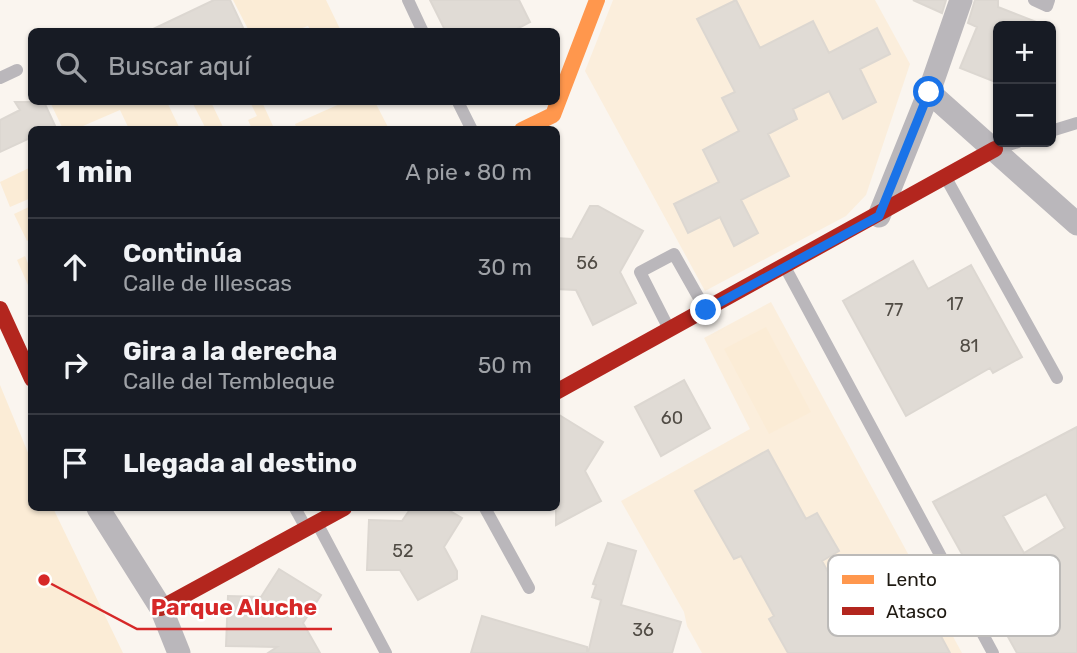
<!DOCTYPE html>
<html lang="es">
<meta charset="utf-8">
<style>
:root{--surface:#171b24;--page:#242831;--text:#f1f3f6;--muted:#9ea1a6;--line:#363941}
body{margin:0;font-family:Rubik,sans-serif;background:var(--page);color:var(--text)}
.controls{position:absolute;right:21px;top:21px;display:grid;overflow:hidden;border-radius:10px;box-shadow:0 2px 5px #0004}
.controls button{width:63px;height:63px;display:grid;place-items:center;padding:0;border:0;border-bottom:2px solid var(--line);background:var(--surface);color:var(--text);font:35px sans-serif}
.stop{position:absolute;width:21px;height:21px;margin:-16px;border:5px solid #1a73e8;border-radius:50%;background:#fff}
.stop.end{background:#1a73e8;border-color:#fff;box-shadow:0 2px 7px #0008}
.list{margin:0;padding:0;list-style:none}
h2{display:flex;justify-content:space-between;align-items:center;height:91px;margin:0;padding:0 28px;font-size:30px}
h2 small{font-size:23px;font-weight:400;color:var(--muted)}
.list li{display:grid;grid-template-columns:46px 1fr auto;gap:21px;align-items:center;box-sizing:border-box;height:98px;padding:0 28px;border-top:2px solid var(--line)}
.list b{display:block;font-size:26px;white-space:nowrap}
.list p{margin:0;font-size:23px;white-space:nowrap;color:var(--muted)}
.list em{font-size:23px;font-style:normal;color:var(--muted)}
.icon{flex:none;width:38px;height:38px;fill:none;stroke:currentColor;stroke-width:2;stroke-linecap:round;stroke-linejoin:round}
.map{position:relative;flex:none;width:1077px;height:653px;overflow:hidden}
.search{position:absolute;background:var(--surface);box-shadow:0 2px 5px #0004;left:28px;top:28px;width:532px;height:77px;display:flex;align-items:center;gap:18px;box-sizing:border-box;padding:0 24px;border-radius:10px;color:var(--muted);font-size:26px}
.panel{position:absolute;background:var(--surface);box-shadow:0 2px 5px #0004;left:28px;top:126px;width:532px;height:385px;border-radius:10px}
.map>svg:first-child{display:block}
</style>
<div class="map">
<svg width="1077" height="653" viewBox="0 0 1077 653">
<rect width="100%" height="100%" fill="#faf5ef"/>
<path fill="#fbeedc" d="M613,0h262l35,64 -44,131 -20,21 -141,75 -120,-220z
M771,302l191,351h-260l-15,-27 -3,-14 -63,-111 129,-72 -46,-91z"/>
<path fill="#fbecd6" d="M233,0h93l15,31h-30l-3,-5 -14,5h-45z
M50,102h117l13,27h-51l-9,-19 -44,19h-13z
M192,102h19l13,27h-18z
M250,102h12l11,24 -21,3 -4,-9 9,-4z
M344,102h31l14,27h-92l-2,-5z
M31,167v31l-21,9 -10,-25z
M31,206v33l-4,2 -13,-27z
M25,256l6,15v21l-14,-32z
M766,327l45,85 -42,22 -45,-85z
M0,385l31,75 1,48h21l70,145h-123z"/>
<path fill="#e0dbd5" stroke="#dcd7d1" stroke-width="2" fill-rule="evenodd" d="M214,0h16l15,32h-98z
M430,0h89l11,22 -19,10h-65z
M736,0l24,48 53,-27 16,32 48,-25 13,26 -30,15 16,33 -33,17 -14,-28 -36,18 4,10 -29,15 21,42 -48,24 17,33 -24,13 -14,-29 -32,16 -14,-29 45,-22 -16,-32 36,-19 -17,-33 13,-6 -38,-73z
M913,0h33l-4,13z
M975,0h23v7l46,18 -46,1v57l-38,-15 17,-41 -9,-4z
M15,102h29l13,28h-25v7l-32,15v-32l20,-10z
M590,206h8l45,25 -23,41 16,31 -43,22 -17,-35 -20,-1v-51l16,1z
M913,261l15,28 43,-24 51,92 -29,16 -3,-5 -84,48 -63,-115z
M684,380l26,48 -49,28 -26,-49z
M556,413l47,29 -18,29 16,30 -45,24z
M1077,427v226h-60l-84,-151zM1046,494l19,34 -41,25 -21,-37z
M768,450l38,69 11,-6 22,38 -17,10 23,42 61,-32 44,82h-162l-19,-34 5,-3 -33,-60 -7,3 -39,-68z
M411,508h34l17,10 -18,29 13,24v8l-39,21 -18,-30h-33l2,-50 33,1z
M608,543l28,8 -15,54 60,17 -9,31h-84l13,-53 -9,-3 4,-12 -3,-1z
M279,569l42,26 -18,28 17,30h-52l9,-6 -51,-1 2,-50 33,1z
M482,616l105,31v6h-116z"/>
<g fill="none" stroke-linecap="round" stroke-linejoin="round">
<path stroke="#bab7bb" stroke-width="12" d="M408,0l15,32
M1034,0l13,6 2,-6
M0,78l17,-8
M458,102l14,28
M1051,131l26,-8
M996,149l22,-7
M946,178l111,200
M785,267l208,386
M669,329l-29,-57 34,-18 30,53
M295,508l11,20
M485,508l44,80
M317,523l69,130"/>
<path stroke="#bab7bb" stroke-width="23" d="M929,92l148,132
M879,216l50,-124 32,-92
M98,508l63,100 18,45"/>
<path stroke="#ff974d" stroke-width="16" d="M522,130l31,-15 44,-115"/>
<path stroke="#b3261e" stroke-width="16" d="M0,309l32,70
M556,392l439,-243
M161,608l183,-100"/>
</g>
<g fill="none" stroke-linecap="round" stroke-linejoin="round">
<path stroke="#1a73e8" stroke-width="9" d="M706,310l173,-94 50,-124"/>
</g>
<g text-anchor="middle" stroke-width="5" stroke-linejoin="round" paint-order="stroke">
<g font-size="18" fill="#514c45">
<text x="587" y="269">56</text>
<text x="955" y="310">17</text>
<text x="894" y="316">77</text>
<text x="969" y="352">81</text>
<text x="672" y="424">60</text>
<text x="403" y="557">52</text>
<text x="643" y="636">36</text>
</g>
</g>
<rect x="828" y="555" width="232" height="81" rx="10" fill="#fff" stroke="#bcbab8" stroke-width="2"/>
<rect x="842" y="575" width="32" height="9" fill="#ff974d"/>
<rect x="842" y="607" width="32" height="8" fill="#b3261e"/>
<g font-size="19" fill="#1f1a12">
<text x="886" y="586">Lento</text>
<text x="886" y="618">Atasco</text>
</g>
<path fill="none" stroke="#d62828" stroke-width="2.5" d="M44 580L137 629H332"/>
<circle fill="#d62828" stroke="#fff" stroke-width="2.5" cx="44" cy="580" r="7"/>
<g font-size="23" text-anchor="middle" font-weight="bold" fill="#d62828" stroke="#fff" stroke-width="5" stroke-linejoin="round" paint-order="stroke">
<text x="234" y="615">Parque Aluche</text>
</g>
</svg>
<div class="controls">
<button>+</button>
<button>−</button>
</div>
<div class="stop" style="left:929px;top:92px"></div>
<div class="stop end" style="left:706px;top:310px"></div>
<div class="search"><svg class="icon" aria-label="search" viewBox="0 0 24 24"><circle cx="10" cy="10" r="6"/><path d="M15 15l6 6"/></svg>Buscar aquí</div>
<section class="panel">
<h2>1 min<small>A pie · 80 m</small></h2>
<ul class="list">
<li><svg class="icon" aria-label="ahead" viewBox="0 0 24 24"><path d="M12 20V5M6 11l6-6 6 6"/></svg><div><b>Continúa</b><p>Calle de Illescas</p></div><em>30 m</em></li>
<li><svg class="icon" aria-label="right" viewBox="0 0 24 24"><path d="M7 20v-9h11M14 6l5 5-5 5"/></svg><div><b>Gira a la derecha</b><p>Calle del Tembleque</p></div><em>50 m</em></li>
<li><svg class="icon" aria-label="arrive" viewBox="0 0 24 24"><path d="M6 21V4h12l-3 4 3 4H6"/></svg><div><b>Llegada al destino</b></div></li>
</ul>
</section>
</div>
